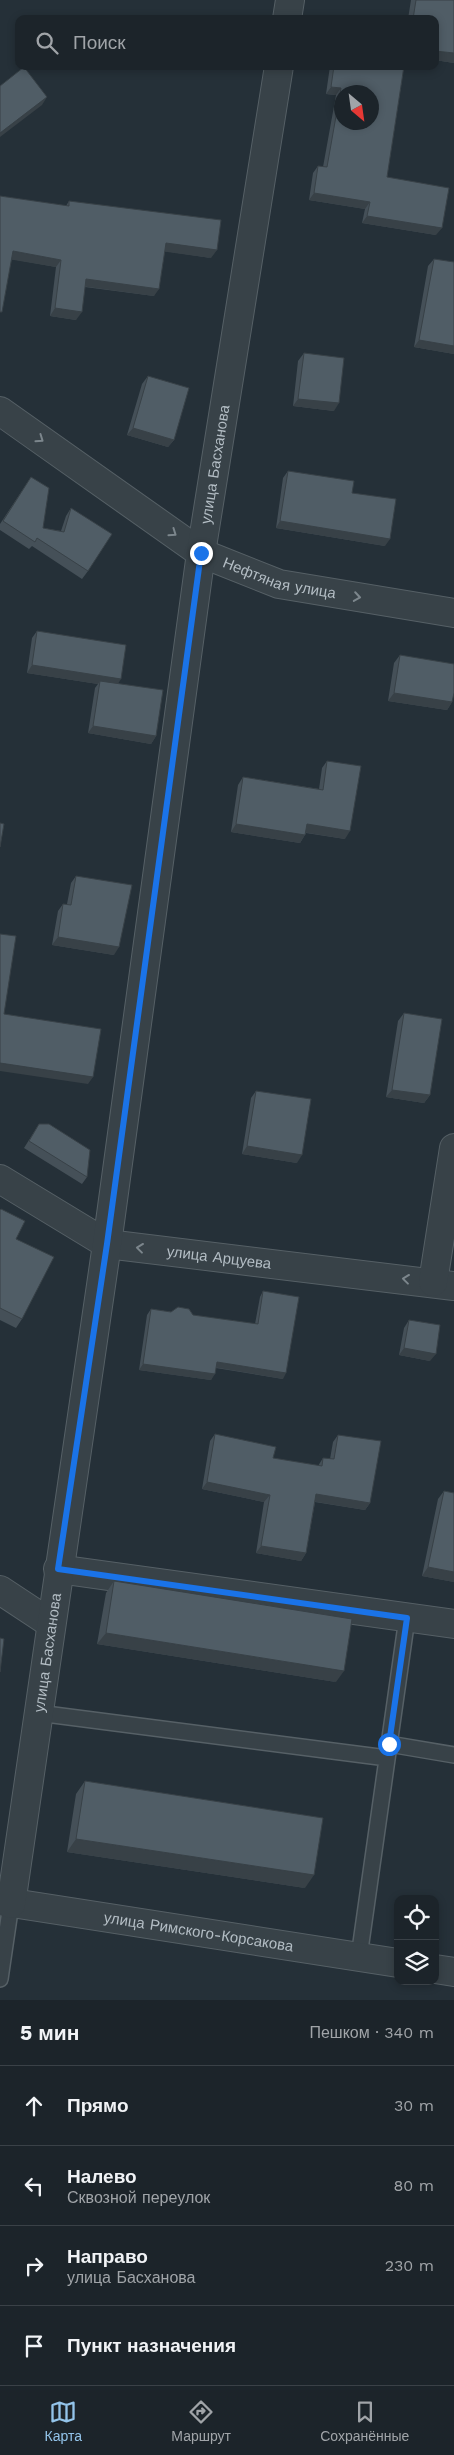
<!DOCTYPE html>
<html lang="ru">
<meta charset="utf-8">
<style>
:root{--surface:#1c242a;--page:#252c32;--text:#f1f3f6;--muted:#a0a4a8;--line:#3a4147;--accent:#93c4ea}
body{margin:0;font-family:"Work Sans",sans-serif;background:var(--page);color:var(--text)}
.controls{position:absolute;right:15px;bottom:15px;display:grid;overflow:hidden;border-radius:10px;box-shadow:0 2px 8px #0003}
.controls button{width:45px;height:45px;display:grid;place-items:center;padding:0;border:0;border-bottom:1px solid var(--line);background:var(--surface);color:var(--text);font:25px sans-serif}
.compass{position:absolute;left:334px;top:85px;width:45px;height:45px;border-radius:50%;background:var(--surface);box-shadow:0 2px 8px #0003;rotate:151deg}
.stop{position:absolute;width:15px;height:15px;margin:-11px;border:4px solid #1a73e8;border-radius:50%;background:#fff}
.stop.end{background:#1a73e8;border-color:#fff;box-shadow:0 1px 5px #0008}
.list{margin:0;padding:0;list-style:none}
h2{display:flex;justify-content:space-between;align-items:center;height:65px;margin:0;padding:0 20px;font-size:21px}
h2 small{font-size:16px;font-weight:400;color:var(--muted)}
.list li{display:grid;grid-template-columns:32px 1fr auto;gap:15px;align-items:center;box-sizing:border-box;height:80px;padding:0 20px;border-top:1px solid var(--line)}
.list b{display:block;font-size:19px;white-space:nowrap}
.list p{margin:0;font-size:16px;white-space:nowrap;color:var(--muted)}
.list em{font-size:16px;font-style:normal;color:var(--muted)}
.icon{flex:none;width:28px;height:28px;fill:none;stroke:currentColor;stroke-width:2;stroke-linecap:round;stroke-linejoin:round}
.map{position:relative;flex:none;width:454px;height:2000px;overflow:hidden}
.search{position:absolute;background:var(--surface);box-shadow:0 2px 8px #0003;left:15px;right:15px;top:15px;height:55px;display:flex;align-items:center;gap:12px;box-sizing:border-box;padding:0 18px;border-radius:10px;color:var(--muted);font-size:19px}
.sheet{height:385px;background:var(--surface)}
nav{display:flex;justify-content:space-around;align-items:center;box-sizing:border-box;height:70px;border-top:1px solid var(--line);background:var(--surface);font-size:14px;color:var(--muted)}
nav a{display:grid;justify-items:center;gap:2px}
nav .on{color:var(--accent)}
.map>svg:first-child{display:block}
</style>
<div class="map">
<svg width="454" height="2000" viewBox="0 0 454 2000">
<rect width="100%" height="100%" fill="#253038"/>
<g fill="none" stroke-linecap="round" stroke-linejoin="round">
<defs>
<path id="lane" d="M38,1713l349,45
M389,1744l65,11
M359,1957l48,-339
M0,1979l11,-75"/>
<g id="street">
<path d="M287,19l3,-19"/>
<path id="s1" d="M0,411l201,142 78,31 175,29"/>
<path id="s2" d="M0,1179l107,65 347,42"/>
<path d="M433,1282l21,-134"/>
<path d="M58,1569l396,55"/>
<path d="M0,1590l50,33"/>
<path id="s3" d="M0,1901l398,62"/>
<path id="s4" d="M11,1904l96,-660 94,-691 78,-487"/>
<path d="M435,1969l19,3"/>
</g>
</defs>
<use href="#lane" stroke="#566066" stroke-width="18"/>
<use href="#street" stroke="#566066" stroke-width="30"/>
<use href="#lane" stroke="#384248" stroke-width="15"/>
<use href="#street" stroke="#384248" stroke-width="28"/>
</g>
<path fill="#455058" d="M411,0h43v63l-19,-3v-41h-27z
M330,66h74l-17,111 49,58 -74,-12 3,-14 -56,-9 4,-27 5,-7 5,1 13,-72 -10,-1z
M0,196l66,10 3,-5 142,57 -47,-7 -10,45 -69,-9 -9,33 -26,-4 6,-49 -45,-8z
M434,259l20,95 -40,-7 14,-81z
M304,353l30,58 -41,-5 5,-45z
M148,376l26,64 -6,7 -41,-12 15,-51z
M288,471l64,22 33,53 -109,-18 7,-50z
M31,477l12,51 18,3 5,-15 5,-8 17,63 -6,8 -50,-33 -3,3 -29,-19v-6z
M37,631l81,52 38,53 -5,8 -63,-11 7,-45 3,-4 -71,-11 5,-35z
M400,655l52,47 -5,8 -59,-9 6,-38z
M327,761l18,78 -39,-6 -6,10 -69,-11 7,-47 5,-8 76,12 3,-21z
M76,876l38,79 -62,-10 6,-34 5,-7h4l4,-21z
M404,1013l26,82 -6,8 -38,-6 12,-76z
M256,1091l41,72 -55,-9 9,-56z
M39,1124l48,53 -5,7 -58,-36z
M0,1210l16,29 6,80 -6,9 -16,-8z
M263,1291l20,88 -67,-11 -5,12 -72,-10 8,-55 4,-6 104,15 5,-27z
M409,1320l21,41 -31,-6 5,-27z
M215,1434l58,24 45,8 5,-8 7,1 3,-17 5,-7 32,68 -5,7 -50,-8 -9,51 -5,8 -45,-8 8,-51 -62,-13 8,-48z
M444,1491l10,2v89l-32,-6 16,-77z
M114,1581l222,101 -239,-38 9,-51z
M85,1781l220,107 -238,-36 9,-58z"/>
<path fill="#384147" d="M435,51l19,2v10l-19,-3z
M331,87l10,1 -5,7 -10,-1z
M47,97l-5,8 -42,32v-4z
M314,193l56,9 -5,7 -56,-9z
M367,216l75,12 -6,7 -74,-12z
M166,243l51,7 -6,8 -51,-7z
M13,251l48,9 -5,7 -48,-8z
M86,279l73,10 -5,7 -73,-10z
M55,308l27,4 -6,8 -26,-4z
M419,340l35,6v8l-40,-7z
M298,399l41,4 -5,8 -41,-5z
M133,428l41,12 -6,7 -41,-12z
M280,521l110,18 -5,7 -109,-18z
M32,665l89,14 -5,8 -16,-6 -2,3 -71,-11z
M394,693l58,9 -5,8 -59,-9z
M93,726l63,10 -5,8 -63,-11z
M236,824l69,11 -5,8 -69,-11z
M307,824l43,7 -5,8 -43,-7z
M58,937l61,10 -5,8 -62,-10z
M0,1063l93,14 -5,7 -88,-13z
M392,1090l38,5 -6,8 -38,-6z
M247,1146l55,9 -5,8 -55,-9z
M404,1348l32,6 -6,7 -31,-6z
M217,1362l69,11 -3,6 -70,-12z
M143,1364l72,10 -4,6 -72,-10z
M207,1482l63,13 -6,7 -62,-13z
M316,1494l54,9 -5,7 -54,-9z
M261,1546l45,7 -5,8 -45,-8z
M428,1567l26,5v10l-32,-6z
M106,1633l238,38 -8,11 -239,-38z
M76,1839l238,36 -9,13 -238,-36z"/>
<path fill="#505d66" stroke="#384147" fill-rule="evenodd" d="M416,0h38v53l-19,-2v-32h-22z
M334,66h70l-17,111 62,11 -7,40 -75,-12 3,-14 -56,-9 4,-27 9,1 14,-79 -10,-1zM342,92h30v30h-30z
M24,67l23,30 -47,36v-47z
M0,196l69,10v-5l152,19 -4,30 -51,-7 -7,46 -73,-10 -4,33 -27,-4 6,-48 -48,-9 -11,61h-2z
M434,259l20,3v84l-35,-6z
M304,353l40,5 -5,45 -41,-4z
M148,376l41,12 -15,52 -41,-12z
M288,471l66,10 -2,12 44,6 -6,40 -110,-18z
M31,477l18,11 -6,40 21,4 7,-24 41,26 -24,37 -51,-33 -2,4 -32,-21z
M37,631l89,14 -5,34 -89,-14z
M400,655l54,9v29l-2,9 -58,-9z
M100,681l63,9 -7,46 -63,-10z
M327,761l34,5 -11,65 -43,-7 -2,11 -69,-11 7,-47 80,13z
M0,823l4,1 -4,23z
M76,876l56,9 -13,62 -61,-10 5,-33 8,1z
M0,934l16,2 -12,78 97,15 -8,48 -93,-14z
M404,1013l38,6 -12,76 -38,-5z
M256,1091l55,8 -9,56 -55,-9z
M39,1124h10l41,26 -3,27 -58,-36z
M1,1209l24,12 -9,18 38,18 -32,62 -22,-11v-98z
M263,1291l36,6 -13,76 -69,-11 -2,12 -72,-10 8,-55 20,3 7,-5 11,2 4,6 65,9z
M409,1320l31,5 -4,29 -32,-6z
M215,1434l61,13 -3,11 49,8 1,-8 11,1 4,-24 43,6 -11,62 -54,-9 -10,59 -45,-7 9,-51 -63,-13z
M444,1491l10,2v79l-26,-5z
M114,1581l238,38 -8,52 -238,-38z
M0,1638l4,1 -4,33z
M85,1781l238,37 -9,57 -238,-36z"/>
<defs><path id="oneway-chevron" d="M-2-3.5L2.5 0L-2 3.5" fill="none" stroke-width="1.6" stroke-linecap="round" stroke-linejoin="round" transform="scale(1.25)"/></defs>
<g stroke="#7c868c">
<use href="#oneway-chevron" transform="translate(40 439) rotate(35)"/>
<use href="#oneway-chevron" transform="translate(173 533) rotate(35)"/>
<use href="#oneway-chevron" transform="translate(357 597) rotate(9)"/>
<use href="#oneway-chevron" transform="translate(140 1248) rotate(-173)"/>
<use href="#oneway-chevron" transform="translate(406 1279) rotate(-173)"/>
</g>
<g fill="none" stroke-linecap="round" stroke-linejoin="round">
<path stroke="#1a73e8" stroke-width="6" d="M201,553l-94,691 -49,325 349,49 -18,126"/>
</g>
<g text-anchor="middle" stroke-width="5" stroke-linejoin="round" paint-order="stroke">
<g font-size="15" fill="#b3bdc4" stroke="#1d272d">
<text dy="5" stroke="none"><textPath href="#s4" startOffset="1454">улица Басханова</textPath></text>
<text dy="5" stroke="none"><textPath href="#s1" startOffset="329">Нефтяная улица</textPath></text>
<text dy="5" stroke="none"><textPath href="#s2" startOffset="238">улица Арцуева</textPath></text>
<text dy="5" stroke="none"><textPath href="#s4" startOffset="254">улица Басханова</textPath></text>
<text dy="5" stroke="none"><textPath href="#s3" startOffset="201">улица Римского-Корсакова</textPath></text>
</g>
</g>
</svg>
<div class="controls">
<button><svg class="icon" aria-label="locate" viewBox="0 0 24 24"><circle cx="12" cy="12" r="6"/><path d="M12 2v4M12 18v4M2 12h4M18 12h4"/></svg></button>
<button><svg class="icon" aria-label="layers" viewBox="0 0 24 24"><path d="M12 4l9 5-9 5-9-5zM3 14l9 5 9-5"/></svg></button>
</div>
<svg class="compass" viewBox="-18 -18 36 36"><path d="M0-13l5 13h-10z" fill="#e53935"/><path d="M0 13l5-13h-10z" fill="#a0a4a8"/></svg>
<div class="stop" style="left:389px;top:1744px"></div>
<div class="stop end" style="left:201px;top:553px"></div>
<div class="search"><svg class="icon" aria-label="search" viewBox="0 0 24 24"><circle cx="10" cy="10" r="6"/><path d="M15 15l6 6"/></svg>Поиск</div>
</div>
<section class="sheet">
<h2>5 мин<small>Пешком · 340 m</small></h2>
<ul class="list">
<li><svg class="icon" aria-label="ahead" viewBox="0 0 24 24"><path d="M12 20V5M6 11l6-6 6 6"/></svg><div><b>Прямо</b></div><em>30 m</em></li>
<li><svg class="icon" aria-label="left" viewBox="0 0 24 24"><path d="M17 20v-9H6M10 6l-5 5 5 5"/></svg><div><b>Налево</b><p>Сквозной переулок</p></div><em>80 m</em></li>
<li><svg class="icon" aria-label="right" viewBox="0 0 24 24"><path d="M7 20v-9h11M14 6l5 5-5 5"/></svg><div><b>Направо</b><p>улица Басханова</p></div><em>230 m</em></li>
<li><svg class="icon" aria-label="arrive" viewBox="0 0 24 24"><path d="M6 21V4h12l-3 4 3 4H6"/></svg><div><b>Пункт назначения</b></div></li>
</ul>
</section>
<nav>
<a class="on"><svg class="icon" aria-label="map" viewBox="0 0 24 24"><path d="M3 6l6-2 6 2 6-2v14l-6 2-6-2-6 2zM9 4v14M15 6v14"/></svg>Карта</a>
<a><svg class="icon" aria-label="directions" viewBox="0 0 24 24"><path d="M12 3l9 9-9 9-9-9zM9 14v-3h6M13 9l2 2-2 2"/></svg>Маршрут</a>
<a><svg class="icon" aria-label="saved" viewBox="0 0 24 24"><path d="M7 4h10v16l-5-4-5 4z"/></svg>Сохранённые</a>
</nav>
